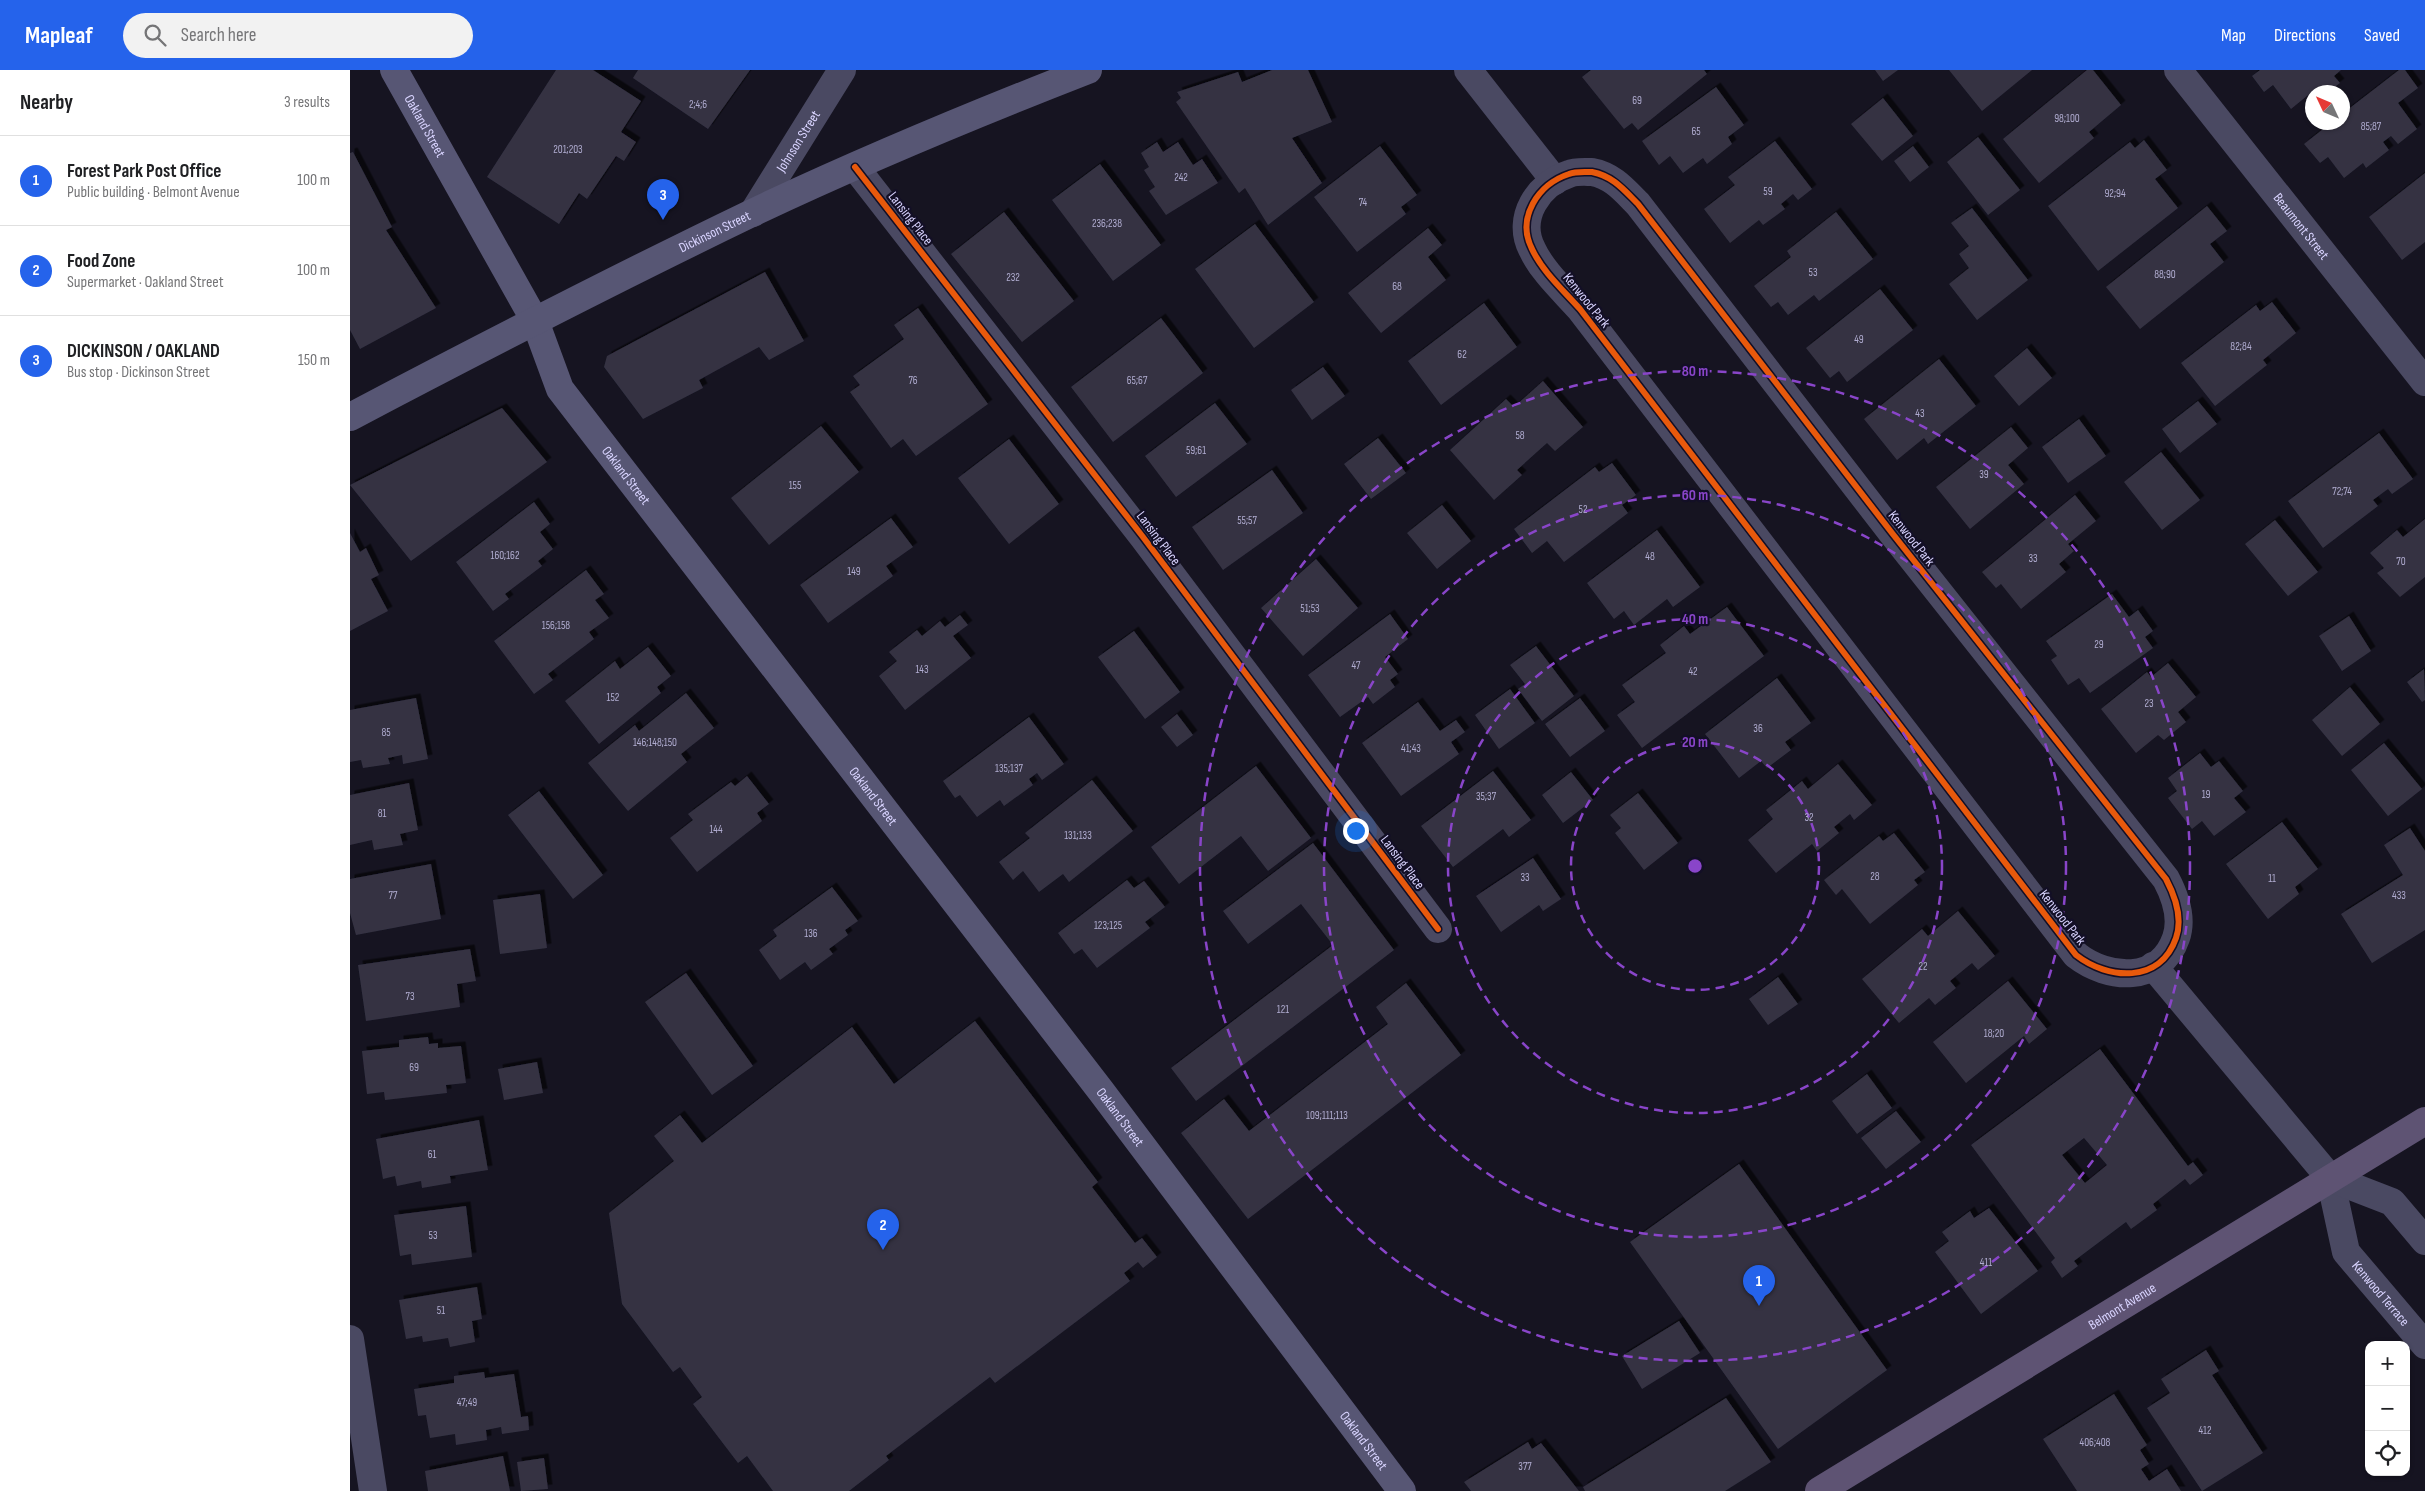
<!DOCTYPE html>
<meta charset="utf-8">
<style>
:root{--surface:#fff;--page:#f2f2f2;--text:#202124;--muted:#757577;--line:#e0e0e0;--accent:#2563eb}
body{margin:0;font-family:"Sofia Sans Condensed",sans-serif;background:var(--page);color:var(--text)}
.controls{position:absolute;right:15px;bottom:15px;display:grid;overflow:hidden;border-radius:10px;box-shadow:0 1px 4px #0004}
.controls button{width:45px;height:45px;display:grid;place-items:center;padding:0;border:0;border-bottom:1px solid var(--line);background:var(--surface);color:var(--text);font:25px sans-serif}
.compass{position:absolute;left:1955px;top:15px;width:45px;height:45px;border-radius:50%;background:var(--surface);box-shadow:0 1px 4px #0004;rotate:314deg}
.you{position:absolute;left:1005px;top:760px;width:18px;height:18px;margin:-12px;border:4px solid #fff;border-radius:50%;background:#1a73e8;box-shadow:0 0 0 8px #1a73e833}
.badge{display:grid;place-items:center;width:32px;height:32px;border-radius:50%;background:var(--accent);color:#fff;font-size:16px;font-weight:700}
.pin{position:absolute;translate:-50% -41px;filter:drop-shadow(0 1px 2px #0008)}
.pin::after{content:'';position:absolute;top:26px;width:18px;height:15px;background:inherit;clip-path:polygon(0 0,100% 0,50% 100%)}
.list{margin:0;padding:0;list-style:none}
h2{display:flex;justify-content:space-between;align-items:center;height:65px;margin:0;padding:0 20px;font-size:21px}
h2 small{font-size:16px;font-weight:400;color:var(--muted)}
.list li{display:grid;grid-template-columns:32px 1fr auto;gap:15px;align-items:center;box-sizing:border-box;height:90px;padding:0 20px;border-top:1px solid var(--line)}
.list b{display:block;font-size:19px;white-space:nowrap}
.list p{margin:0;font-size:16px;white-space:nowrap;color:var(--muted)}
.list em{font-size:16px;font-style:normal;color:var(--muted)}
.icon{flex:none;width:28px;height:28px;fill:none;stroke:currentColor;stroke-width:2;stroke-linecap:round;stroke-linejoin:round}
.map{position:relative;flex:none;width:2075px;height:1421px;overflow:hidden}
header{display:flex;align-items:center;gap:30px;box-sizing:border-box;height:70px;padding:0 25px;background:var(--accent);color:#fff}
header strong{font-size:24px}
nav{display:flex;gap:28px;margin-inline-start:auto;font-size:18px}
.search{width:350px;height:45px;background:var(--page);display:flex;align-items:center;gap:12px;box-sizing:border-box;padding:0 18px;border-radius:28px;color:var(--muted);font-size:19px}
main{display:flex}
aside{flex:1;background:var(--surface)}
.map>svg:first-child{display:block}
</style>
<header>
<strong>Mapleaf</strong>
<div class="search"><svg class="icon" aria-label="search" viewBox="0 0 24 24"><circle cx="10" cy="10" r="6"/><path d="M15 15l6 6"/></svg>Search here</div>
<nav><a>Map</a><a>Directions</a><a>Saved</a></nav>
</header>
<main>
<aside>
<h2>Nearby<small>3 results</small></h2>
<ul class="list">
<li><span class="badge">1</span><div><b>Forest Park Post Office</b><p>Public building · Belmont Avenue</p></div><em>100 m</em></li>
<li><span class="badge">2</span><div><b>Food Zone</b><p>Supermarket · Oakland Street</p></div><em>100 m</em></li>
<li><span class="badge">3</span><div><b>DICKINSON / OAKLAND</b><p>Bus stop · Dickinson Street</p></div><em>150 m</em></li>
</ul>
</aside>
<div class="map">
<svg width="2075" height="1421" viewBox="0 0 2075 1421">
<defs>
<filter id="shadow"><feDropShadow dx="4.5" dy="-4.5" stdDeviation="0" flood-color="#0009"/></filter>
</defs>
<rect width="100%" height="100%" fill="#161421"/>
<path fill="#343243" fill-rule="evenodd" filter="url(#shadow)" d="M206,0h37l48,31 -20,31 15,10 -12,19 -8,-5 -29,43 -8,-6 -20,31 -72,-47z
M288,0h112l-42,59 -75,-51z
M922,0h36l24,52 -40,16 30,45 -54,42 -23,-37 -6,5 -63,-91 5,-4 -4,-6 61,-20 4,10z
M1241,0h113l3,4 -69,56 -6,-7 -8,6 -42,-52z
M1525,0h23l-15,11z
M1599,0h83l-50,41z
M1737,0h6l28,35 -32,27 5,6 -55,45 -36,-44z
M1910,0h81l-7,6 6,7 -12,9 -15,-1 -22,18 -18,-24 -9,7 -12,-16z
M2049,0h6l13,18 -20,15 19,26 -19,15 -7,-8 -8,6 6,8 -23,18 -3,-5 -19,15 -16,-21 -8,6 -16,-19 28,-22h10v-8z
M1366,17l28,38 -16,12 4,7 -25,20 -4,-6 -20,15 -13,-17 -11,9 -17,-24z
M1533,28l30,38 -31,25 -31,-37z
M1628,67l42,53 -32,25 -41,-53z
M1794,70l23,30 -12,9 23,29 -80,63 -50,-65 82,-64 5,6z
M1425,71l37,48 -14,11 -5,-6 -12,10 4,5 -22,16 -4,-5 -29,23 -26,-34 31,-24 -7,-8z
M807,72l6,10 15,-10 15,23 9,-6 16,24 -52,32 -17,-24 6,-4 -11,-17 5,-3 -8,-14z
M1030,76l37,49 -16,12 5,7 -49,38 -43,-55z
M1563,76l16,21 -19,15 -16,-21z
M3,82l39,75 -6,3 50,78 -76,41 -10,-19v-177z
M750,94l61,81 -48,36 -61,-81z
M2075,103v69l-23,18 -33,-43z
M1857,136l20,25 -17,13 14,18 -84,67 -34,-42z
M1622,138l56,72 -51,40 -28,-36 20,-16 -10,-14 10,-8 -18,-23z
M654,142l70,89 -52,41 -71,-88z
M1486,142l37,47 -54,42 -5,-6 -26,20 -10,-13 -7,5 -17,-21 37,-29 -4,-6z
M905,154l59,78 -60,46 -59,-79z
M1078,158l14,17 -14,12 18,23 -65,53 -33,-40z
M415,202l39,69 -35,19 -10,-13 -60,33 4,8 -60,31 -39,-52 3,-11z
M1530,219l33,41 -66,52 -8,-11 -9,7 -24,-30z
M1922,232l24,31 -33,27 4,5 -52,41 -34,-43 75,-58 4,6z
M1134,233l33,44 -76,58 -33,-44z
M568,238l70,96 -72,52 -13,-17 -12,9 -41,-56 10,-7 -7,-9 51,-37 -10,-14z
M811,248l42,55 -90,69 -42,-55z
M1677,278l25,30 -33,28 -25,-30z
M1589,289l37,47 -48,38 -4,-6 -27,22 -33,-41z
M973,297l22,29 -33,24 -21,-30z
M1193,311l40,46 -28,24 -8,-8 -30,27 5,5 -28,25 -44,-50 56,-51 8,8z
M1848,331l19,23 -37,29 -18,-24z
M865,333l32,41 -71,53 -31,-41z
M152,338l45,54 -136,99 -61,-76z
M1729,349l27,37 -38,27 -26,-36z
M471,356l38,46 -90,73 -38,-47z
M1661,357l17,21 -20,17 16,19 -54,45 -34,-42z
M2029,363l34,46 -21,15 -4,-5 -15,11 5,6 -55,42 -35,-47z
M1028,368l28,35 -35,26 -27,-35z
M659,369l50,65 -50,40 -51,-66z
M1811,382l39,48 -38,30 -38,-48z
M1262,393l24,32 -14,10 6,8 -64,49 -17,-21 -15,12 -18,-24 81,-62 4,5z
M922,400l31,43 -80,57 -31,-43z
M1725,425l21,26 -28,23 6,7 -15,13 7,8 -45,37 -20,-25 -5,4 -14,-16z
M184,432l16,22 -10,8 13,17 -15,12 4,5 -37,28 4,5 -16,12 -37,-49z
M1092,435l29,36 -34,28 -30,-36z
M541,448l22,29 -27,19 7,10 -65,47 -28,-38z
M2075,449v58l-25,20 -23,-24 7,-5 -14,-15 27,-23 6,7z
M1925,450l43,52 -30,24 -43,-52z
M1307,460l43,57 -27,20 -6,-8 -33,26 -10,-14 -10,8 -27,-36z
M0,463l10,19 6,-4 13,27 -8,4 17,32 -38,20z
M966,489l42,49 -55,48 -42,-48z
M236,500l18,24 -9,6 14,18 -20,14 5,7 -46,35 5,6 -19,14 -40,-53z
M1762,524l17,23 9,-7 15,21 -8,6 8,11 -63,45 -11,-15 -11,7 -17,-25 6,-4 -11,-15z
M1377,537l37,49 -122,92 -25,-33 18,-13 -13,-17 44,-32 -6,-8 24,-19 6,8z
M1040,544l18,25 -23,18 13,17 -8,6 5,7 -22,17 -5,-7 -28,20 -32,-42z
M610,545l8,10 -15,11 18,22 -66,52 -26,-34 18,-15 -8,-9 28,-22 5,6 18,-15 5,6z
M1999,546l22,35 -29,20 -23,-35z
M784,561l46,61 -35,27 -47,-62z
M1186,576l38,50 -32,25 -24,-32 7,-5 -15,-19z
M298,577l23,29 -14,11 4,6 -62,51 -34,-43 50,-40 5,8z
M1818,593l28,34 -18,15 8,10 -22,18 -6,-5 -22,18 -35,-44 46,-37 4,5z
M2074,599l1,31 -3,2 -15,-20z
M1427,608l34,45 -26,19 6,8 -24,18 -6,-7 -22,17 -34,-44z
M2000,617l30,37 -38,32 -30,-36z
M1160,619l25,34 -36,26 -24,-34z
M336,623l28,35 -33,26 6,8 -59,49 -40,-48 47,-38 4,6z
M66,628l12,61 -25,5 -1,-9 -14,3 2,6 -27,4 -2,-8 -11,2v-52z
M1230,628l25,33 -35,26 -25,-33z
M1068,632l22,29 16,-11 9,12 -14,10 8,12 -58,42 -39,-53z
M827,644l16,21 -16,12 -16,-20z
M679,647l35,47 -22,16 -5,-7 -8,6 4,6 -29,21 -4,-6 -23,17 -17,-22 -5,3 -12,-17z
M2034,673l38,46 -34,27 -37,-46z
M1850,683l11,14 8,-6 24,30 -9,7 12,14 -32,24 -12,-15 -10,8 -24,-31 9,-7 -9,-13z
M1488,694l34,41 -18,15 -4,-6 -16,13 5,6 -22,18 -5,-7 -36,29 -28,-33 25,-21 -7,-9 36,-29 6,8z
M906,696l55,72 -43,33 -27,-35 -62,48 -28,-37z
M1143,701l38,49 -22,17 -6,-8 -50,38 -32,-41z
M1221,702l22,28 -30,23 -21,-28z
M397,706l22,28 -12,9 5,8 -65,51 -27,-34 23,-18 -5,-6 43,-32 4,4z
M742,710l41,51 -64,51 -6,-8 -24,18 -16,-21 -10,9 -14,-18 31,-24 -5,-5z
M59,713l9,47 -18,4 3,11 -29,5 -2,-10 -22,5v-50z
M189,721l64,84 -30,24 -65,-84z
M1288,723l40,50 -34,27 -29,-37 6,-5 -11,-13z
M1932,752l36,47 -23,18 4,7 -31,25 -42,-55z
M2060,758l15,23v79l-53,33 -31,-49 62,-39 -19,-30z
M1544,763l31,39 -11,8 4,5 -48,39 -28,-35 -6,6 -12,-15 55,-44 4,5z
M963,773l81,107 -198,151 -25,-33 162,-123 -32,-41 -53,40 -25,-33z
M1183,788l28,41 -18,12 -4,-6 -38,27 -25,-36z
M81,794l10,55 -85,16 -6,-22v-34z
M777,810l7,8 10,-7 21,26 -20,15 5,6 -53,40 -15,-19 -8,5 -16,-21z
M482,817l26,34 -13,9 3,5 -19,14 4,5 -22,16 -6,-8 -25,18 -21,-30 18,-14 -4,-6z
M190,824l7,54 -47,6 -7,-54z
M1608,841l37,45 -17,14 -6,-7 -22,18 6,7 -21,17 -6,-7 -30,25 -37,-44 60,-50 6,7z
M120,879l6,32 -19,3 3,23 -94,14 -8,-56z
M336,903l67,93 -41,29 -67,-93z
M1428,907l20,27 -30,21 -19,-26z
M1658,911l39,48 -18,15 -5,-8 -58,47 -33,-41z
M1056,913l55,72 -213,164 -67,-86 43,-34 25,32 139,-107 -12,-17z
M625,951l123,161 -6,5 43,56 7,-5 15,19 -14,11 -5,-6 -14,11 6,8 -135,102 -5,-6 -104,79 3,4 -40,31h-76l-26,-35 -9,7 -45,-59 9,-7 -22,-30 -7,5 -51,-68 -13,-91 65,-52 -20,-25 26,-21 22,28 150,-116 42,57z
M78,967l1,7 9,-1v5l23,-2 5,37 -20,2 1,8 -62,7 -1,-8 -17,2 -5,-43 37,-4v-7z
M1750,979l88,117 5,-4 10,13 -13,10 -5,-6 -32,25 4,6 -26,19 -5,-7 -52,39 4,5 -16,12 -11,-16 4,-4 -84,-113zM1734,1068l23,27 -22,18 -23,-28z
M187,992l6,31 -39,7 -6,-31z
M1517,1004l25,34 -35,26 -25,-33z
M1546,1041l25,31 -35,27 -25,-31z
M129,1050l9,50 -38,6 1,7 -29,5 -1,-7 -24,5 -2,-10 -12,3 -7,-40z
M1389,1094l148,206 -109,79 -148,-207z
M116,1136l6,51 -60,8 -1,-11 -11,2 -6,-41z
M1639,1138l49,63 -57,43 -46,-62 14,-11 -7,-9 28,-21 4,7z
M127,1217l5,32 -10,2 3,21 -25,5 -2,-9 -25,4 -1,-6 -16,3 -7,-39z
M1329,1251l21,32 -58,36 -20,-33z
M1856,1280l13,21 -7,4 51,78 -61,38 -55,-83 23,-15 -9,-14z
M134,1302l1,6 29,-4 7,43 7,-1 1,14 -27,4 -1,-7 -15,3 1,10 -31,5 -1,-11 -25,4 -4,-23 -8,1 -4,-27 40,-6v-7z
M1764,1324l33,51 -7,5 9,14 -8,5 8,12 18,-12 14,22h-104l-34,-52z
M1376,1328l45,64 -46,29h-140l-2,-4z
M1178,1372l4,7 9,-6 38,48h-108l-7,-9z
M153,1386l7,35h-82l-3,-20z
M194,1388l4,31 -27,2 -4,-29z"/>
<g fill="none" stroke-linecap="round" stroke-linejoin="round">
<g stroke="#4a4962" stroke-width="28">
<path d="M1118,0l87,111"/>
<path id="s1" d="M1828,0l247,312"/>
<path d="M505,97l288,370 295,392"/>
<path d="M1242,102c21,4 32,18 46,32l254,329 274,346c9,17 17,39 10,59 -16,46 -68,42 -100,17l-496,-646c-16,-18 -38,-38 -48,-60 -16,-31 6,-65 37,-75 7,-3 16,-2 23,-2z"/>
<path id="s2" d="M403,143l89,-143"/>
<path id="s3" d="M1803,896l177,212 16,74 79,93"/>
<path d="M1980,1108l62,24 33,39"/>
<path d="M0,1269l23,152"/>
</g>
<g stroke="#575674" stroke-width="28">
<path id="s4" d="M44,0l141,251 25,68 541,702 301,400"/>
<path id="s5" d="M0,347c133,-70 267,-139 402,-204 110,-52 223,-99 336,-143"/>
</g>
<path stroke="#5e5373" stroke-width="28" id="s6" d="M1469,1421l606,-370"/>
<defs>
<path id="cycleway" d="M505,97l288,370 295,392
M1242,102c21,4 32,18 46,32l254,329 274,346c9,17 17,39 10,59 -16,46 -68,42 -100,17l-496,-646c-16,-18 -38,-38 -48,-60 -16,-31 6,-65 37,-75 7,-3 16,-2 23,-2z"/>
</defs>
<use href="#cycleway" stroke="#130f26" stroke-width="9"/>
<use href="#cycleway" stroke="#e8590c" stroke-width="6"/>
</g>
<g fill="none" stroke="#8945c9" stroke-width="2.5" stroke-dasharray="9 6">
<circle cx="1345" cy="796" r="124"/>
<circle cx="1345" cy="796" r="247"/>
<circle cx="1345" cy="796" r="371"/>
<circle cx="1345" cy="796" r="495"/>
</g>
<g text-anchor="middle" stroke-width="4.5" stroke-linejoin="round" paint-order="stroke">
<g font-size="11" fill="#b0acd0">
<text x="1287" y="34">69</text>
<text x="348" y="38">2;4;6</text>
<text x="1717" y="52">98;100</text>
<text x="2021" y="60">85;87</text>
<text x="1346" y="65">65</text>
<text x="218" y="83">201;203</text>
<text x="831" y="111">242</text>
<text x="1418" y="125">59</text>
<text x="1765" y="127">92;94</text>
<text x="1013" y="136">74</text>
<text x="757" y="157">236;238</text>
<text x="1463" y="206">53</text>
<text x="1815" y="208">88;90</text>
<text x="663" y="211">232</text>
<text x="1047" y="220">68</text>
<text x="1509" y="273">49</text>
<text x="1891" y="280">82;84</text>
<text x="1112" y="288">62</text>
<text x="563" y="314">76</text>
<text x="787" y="314">65;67</text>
<text x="1570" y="347">43</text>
<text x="1170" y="369">58</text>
<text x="846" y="384">59;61</text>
<text x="1634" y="408">39</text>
<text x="445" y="419">155</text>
<text x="1992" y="425">72;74</text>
<text x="1233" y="443">52</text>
<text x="897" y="454">55;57</text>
<text x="155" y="489">160;162</text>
<text x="1300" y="490">48</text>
<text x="1683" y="492">33</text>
<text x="2051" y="495">70</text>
<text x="504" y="505">149</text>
<text x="960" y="542">51;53</text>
<text x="206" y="559">156;158</text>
<text x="1749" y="578">29</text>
<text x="1006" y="599">47</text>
<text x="572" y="603">143</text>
<text x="1343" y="605">42</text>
<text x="263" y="631">152</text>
<text x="1799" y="637">23</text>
<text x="1408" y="662">36</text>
<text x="36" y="666">85</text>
<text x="305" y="676">146;148;150</text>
<text x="1061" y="682">41;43</text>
<text x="659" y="702">135;137</text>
<text x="1856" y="728">19</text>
<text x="1136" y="730">35;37</text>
<text x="32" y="747">81</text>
<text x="1459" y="751">32</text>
<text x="366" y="763">144</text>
<text x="728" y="769">131;133</text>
<text x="1525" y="810">28</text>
<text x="1175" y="811">33</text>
<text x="1922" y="812">11</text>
<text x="43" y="829">77</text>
<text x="2049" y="829">433</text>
<text x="758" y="859">123;125</text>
<text x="461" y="867">136</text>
<text x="1573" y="900">22</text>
<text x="60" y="930">73</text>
<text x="933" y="943">121</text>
<text x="1644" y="967">18;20</text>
<text x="64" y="1001">69</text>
<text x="977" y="1049">109;111;113</text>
<text x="82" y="1088">61</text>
<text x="83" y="1169">53</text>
<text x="1636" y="1196">411</text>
<text x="91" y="1244">51</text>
<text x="117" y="1336">47;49</text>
<text x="1855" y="1364">412</text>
<text x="1745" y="1376">406;408</text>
<text x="1175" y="1400">377</text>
</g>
<g font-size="14" fill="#d9d4ff" stroke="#130f26">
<text dy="5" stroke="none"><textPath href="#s4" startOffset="64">Oakland Street</textPath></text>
<text dy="5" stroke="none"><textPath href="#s2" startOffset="85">Johnson Street</textPath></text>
<text transform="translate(561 148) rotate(52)" y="5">Lansing Place</text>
<text dy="5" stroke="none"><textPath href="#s1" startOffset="199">Beaumont Street</textPath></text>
<text dy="5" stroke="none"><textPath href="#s5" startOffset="409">Dickinson Street</textPath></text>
<text transform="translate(1237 230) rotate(51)" y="5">Kenwood Park</text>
<text dy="5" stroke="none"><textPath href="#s4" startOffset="469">Oakland Street</textPath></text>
<text transform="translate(809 468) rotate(53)" y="5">Lansing Place</text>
<text transform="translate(1562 468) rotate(52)" y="5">Kenwood Park</text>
<text dy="5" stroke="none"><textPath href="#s4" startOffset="874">Oakland Street</textPath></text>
<text transform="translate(1053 792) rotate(53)" y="5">Lansing Place</text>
<text transform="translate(1713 847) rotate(52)" y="5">Kenwood Park</text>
<text dy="5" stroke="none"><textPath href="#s4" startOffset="1279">Oakland Street</textPath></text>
<text dy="5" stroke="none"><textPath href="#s3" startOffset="406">Kenwood Terrace</textPath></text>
<text dy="5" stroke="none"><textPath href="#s6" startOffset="355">Belmont Avenue</textPath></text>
<text dy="5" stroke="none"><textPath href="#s4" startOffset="1684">Oakland Street</textPath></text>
</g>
</g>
<circle cx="1345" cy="796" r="8" fill="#8945c9" stroke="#130f26" stroke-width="2.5"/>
<g font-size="15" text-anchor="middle" font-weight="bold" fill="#8945c9" stroke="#130f26" stroke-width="4.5" stroke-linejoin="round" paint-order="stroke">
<text x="1345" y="306">80 m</text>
<text x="1345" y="430">60 m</text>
<text x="1345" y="554">40 m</text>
<text x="1345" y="677">20 m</text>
</g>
</svg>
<div class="controls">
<button>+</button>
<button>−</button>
<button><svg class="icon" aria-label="locate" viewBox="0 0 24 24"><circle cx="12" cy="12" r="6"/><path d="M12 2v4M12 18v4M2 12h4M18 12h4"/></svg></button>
</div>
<svg class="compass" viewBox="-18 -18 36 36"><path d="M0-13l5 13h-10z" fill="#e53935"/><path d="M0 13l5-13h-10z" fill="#757577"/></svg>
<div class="you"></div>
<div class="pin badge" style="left:1409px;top:1236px">1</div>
<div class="pin badge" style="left:533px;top:1180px">2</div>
<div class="pin badge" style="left:313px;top:150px">3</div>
</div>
</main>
